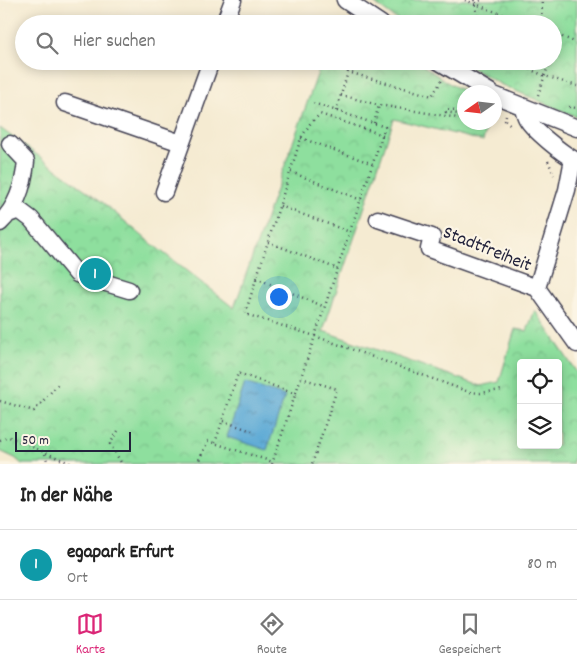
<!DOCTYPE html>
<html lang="de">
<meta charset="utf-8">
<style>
:root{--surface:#fff;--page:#f2f2f2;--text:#222;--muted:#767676;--line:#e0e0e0;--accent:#db2777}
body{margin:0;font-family:Dekko,sans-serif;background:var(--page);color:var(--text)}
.controls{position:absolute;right:15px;bottom:15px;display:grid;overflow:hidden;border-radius:5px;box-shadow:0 2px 12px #0003}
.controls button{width:45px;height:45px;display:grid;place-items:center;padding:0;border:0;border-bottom:1px solid var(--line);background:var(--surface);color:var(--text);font:25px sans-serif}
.compass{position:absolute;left:457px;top:85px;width:45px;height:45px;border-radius:50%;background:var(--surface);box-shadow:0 2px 12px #0003;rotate:256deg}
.scale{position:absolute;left:15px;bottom:12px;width:116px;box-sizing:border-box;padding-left:5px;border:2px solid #22223b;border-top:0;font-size:14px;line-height:18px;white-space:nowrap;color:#22223b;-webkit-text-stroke:4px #fcf5e5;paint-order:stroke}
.you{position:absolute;left:278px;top:296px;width:18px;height:18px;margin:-12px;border:4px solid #fff;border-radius:50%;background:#1a73e8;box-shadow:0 0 0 8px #1a73e833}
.badge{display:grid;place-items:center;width:32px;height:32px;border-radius:50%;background:var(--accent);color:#fff;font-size:16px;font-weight:700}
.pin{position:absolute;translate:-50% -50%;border:2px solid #fff;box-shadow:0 1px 5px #0006}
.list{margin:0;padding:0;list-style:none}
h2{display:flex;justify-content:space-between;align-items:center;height:65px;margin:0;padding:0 20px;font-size:21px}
h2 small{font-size:16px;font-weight:400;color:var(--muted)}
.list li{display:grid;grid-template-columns:32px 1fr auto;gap:15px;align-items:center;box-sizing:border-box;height:70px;padding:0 20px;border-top:1px solid var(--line)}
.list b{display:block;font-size:19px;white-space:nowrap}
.list p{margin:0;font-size:16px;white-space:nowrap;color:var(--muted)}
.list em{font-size:16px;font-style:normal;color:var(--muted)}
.icon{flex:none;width:28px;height:28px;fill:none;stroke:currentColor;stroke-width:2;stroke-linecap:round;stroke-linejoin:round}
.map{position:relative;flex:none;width:577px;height:464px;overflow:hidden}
.search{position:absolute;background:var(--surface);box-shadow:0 2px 12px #0003;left:15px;right:15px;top:15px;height:55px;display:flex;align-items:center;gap:12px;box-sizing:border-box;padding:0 18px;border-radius:28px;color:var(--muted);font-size:19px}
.sheet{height:135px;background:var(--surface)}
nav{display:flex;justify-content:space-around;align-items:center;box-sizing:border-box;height:70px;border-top:1px solid var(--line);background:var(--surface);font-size:14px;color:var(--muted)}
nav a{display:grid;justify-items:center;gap:2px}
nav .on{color:var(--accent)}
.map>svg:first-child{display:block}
</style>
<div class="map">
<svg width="577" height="464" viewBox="0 0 577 464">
<defs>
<pattern id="park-crowns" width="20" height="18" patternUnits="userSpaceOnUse" patternTransform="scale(1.25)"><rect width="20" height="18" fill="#8edf9e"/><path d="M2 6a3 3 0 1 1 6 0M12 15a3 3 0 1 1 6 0" fill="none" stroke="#7abf89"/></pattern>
<pattern id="water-ripples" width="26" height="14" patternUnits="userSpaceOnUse" patternTransform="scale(1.25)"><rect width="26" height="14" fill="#5daad6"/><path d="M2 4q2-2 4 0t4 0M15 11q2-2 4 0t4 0" fill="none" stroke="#4c8aaf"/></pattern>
</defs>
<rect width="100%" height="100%" fill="#fcf5e5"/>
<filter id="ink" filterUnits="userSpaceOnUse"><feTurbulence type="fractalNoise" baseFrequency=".02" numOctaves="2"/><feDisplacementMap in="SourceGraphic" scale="10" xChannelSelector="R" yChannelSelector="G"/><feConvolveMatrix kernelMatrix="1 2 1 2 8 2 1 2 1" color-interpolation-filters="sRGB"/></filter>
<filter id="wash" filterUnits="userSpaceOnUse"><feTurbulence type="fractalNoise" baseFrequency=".0096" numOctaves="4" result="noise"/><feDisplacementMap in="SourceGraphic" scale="20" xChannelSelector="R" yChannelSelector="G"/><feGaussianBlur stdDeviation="1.12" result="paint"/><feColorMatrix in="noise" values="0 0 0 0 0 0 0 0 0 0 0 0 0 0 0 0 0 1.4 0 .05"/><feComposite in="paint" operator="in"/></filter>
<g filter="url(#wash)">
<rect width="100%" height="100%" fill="#f5ebd2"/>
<path fill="url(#park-crowns)" stroke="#58806c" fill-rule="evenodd" d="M370,0h207v117l-75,-32 -44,-24h95v-37h-150z
M322,61h95l28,20 20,11 -1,30 24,1 -5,18 -89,-22 -71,212 158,55 18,-4 16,-53 12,2 8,-21 42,63v74l-5,17h-550l-7,-6 -15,-7v-323l101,73 46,39 87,68zM521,363h37v82h-37z"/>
<path fill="url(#water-ripples)" stroke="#406688" d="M245,383l40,13 -18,54 -40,-13z"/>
</g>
<g filter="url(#ink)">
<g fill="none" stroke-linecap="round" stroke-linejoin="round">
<defs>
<path id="minor" d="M345,0l36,24
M224,24l9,-24
M438,61l52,31
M494,95l83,33
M65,103l116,40
M523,108c1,3 2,8 4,11 6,11 35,34 46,40l-6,31 -30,98
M164,192l47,-131
M11,213l8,-3 12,9 46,55 52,16
M378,219l54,18 -3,12 108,39
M0,223c17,-16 24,-39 26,-62l-16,-17
M537,288l40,56"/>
</defs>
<use href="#minor" stroke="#424052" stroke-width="19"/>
<path stroke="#424052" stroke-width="2.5" stroke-dasharray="1 4" stroke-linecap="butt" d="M465,0l62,24
M474,0l5,24
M475,2l7,-2
M541,24l1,-24
M553,33l24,10
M553,50l5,-15
M511,61l34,15 32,10
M341,95l37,10
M538,95l12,-34
M569,107l8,1
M336,111l12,-39 84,24 10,-16
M464,111l-17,-2 -1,3 18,3
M506,115l-1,5 7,6
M374,123l5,-18 85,14
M383,135l-63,-21 -10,10 -9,14 -56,176 70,22 154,56 11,1 22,-3
M301,138l72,26
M548,161l6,14
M291,172l70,28
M280,206l70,26
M268,242l70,27
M256,278l69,29
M301,378l36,11 -25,75
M0,401l34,10 26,-29
M223,421l29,10
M118,431l-8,13 12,20
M0,440l9,-3 63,27
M215,443l23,-70 58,21
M45,454l3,10
M197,464l11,-23 65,21
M272,464l113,-337 -72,-24"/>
<use href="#minor" stroke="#fff" stroke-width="16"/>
</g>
</g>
<g text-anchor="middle" stroke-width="4.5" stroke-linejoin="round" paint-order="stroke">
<g font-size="19" fill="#22223b" stroke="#fcf5e5">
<text transform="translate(488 247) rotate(22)" y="7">Stadtfreiheit</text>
</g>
</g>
</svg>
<div class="controls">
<button><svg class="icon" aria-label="locate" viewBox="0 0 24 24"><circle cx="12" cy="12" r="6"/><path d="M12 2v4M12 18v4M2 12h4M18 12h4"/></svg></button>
<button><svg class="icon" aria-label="layers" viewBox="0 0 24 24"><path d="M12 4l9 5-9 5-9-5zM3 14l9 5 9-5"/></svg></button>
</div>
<svg class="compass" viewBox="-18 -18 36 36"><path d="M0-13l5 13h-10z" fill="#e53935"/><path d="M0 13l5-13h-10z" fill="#767676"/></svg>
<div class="scale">50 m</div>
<div class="you"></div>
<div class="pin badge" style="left:95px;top:274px;background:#0f9aa8">1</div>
<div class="search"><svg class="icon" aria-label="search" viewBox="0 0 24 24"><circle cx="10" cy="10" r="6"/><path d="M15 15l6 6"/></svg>Hier suchen</div>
</div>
<section class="sheet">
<h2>In der Nähe<small></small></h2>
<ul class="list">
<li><span class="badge" style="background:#0f9aa8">1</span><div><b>egapark Erfurt</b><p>Ort</p></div><em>80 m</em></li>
</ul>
</section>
<nav>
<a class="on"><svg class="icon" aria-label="map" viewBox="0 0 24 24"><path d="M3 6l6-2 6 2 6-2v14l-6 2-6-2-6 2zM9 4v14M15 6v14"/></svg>Karte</a>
<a><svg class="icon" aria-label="directions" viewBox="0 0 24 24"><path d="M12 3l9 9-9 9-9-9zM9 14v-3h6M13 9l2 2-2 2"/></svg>Route</a>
<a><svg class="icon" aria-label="saved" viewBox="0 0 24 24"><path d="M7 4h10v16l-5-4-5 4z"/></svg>Gespeichert</a>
</nav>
